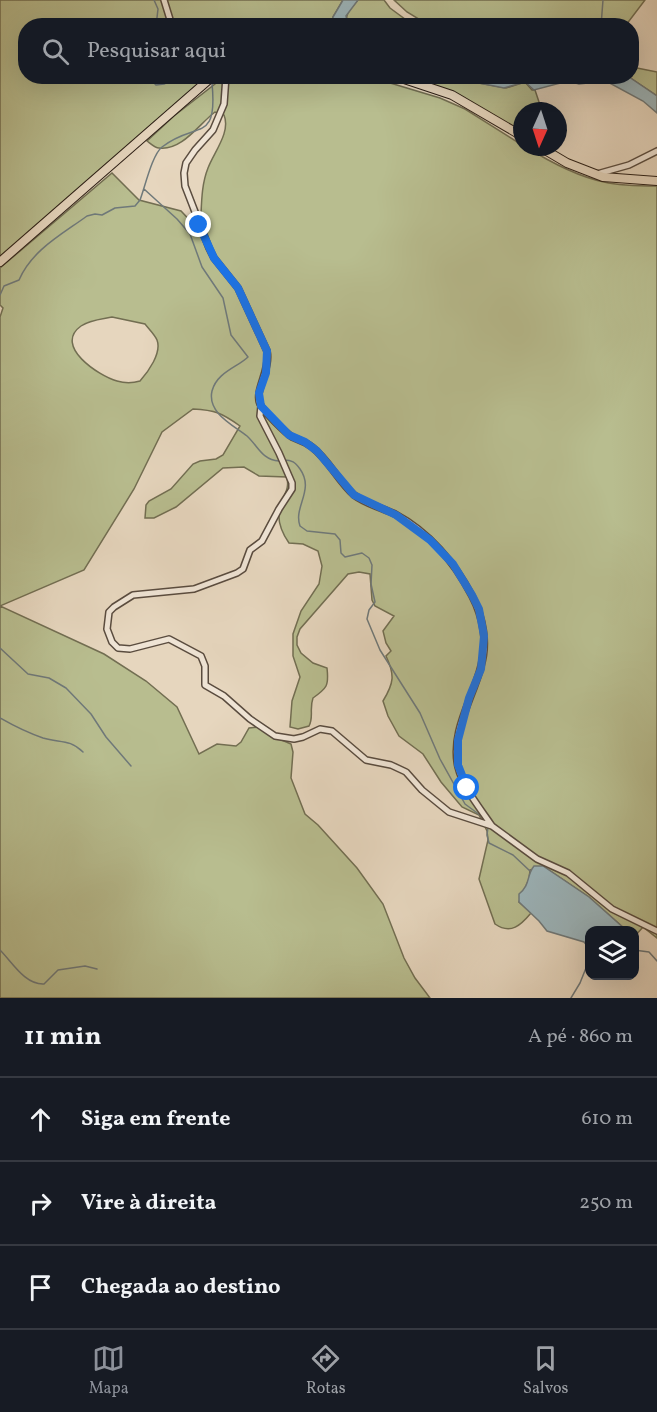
<!DOCTYPE html>
<html lang="pt">
<meta charset="utf-8">
<style>
:root{--surface:#171b24;--page:#20242c;--text:#f1f3f6;--muted:#9ea1a6;--line:#363941;--accent:#8c9099}
body{margin:0;font-family:Vollkorn,serif;background:var(--page);color:var(--text)}
.controls{position:absolute;right:18px;bottom:18px;display:grid;overflow:hidden;border-radius:12px;box-shadow:0 6px 24px #0002}
.controls button{width:54px;height:54px;display:grid;place-items:center;padding:0;border:0;border-bottom:2px solid var(--line);background:var(--surface);color:var(--text);font:30px sans-serif}
.compass{position:absolute;left:513px;top:102px;width:54px;height:54px;border-radius:50%;background:var(--surface);box-shadow:0 6px 24px #0002;rotate:183deg}
.stop{position:absolute;width:18px;height:18px;margin:-14px;border:4px solid #1a73e8;border-radius:50%;background:#fff}
.stop.end{background:#1a73e8;border-color:#fff;box-shadow:0 2px 6px #0008}
.list{margin:0;padding:0;list-style:none}
h2{display:flex;justify-content:space-between;align-items:center;height:78px;margin:0;padding:0 24px;font-size:26px}
h2 small{font-size:20px;font-weight:400;color:var(--muted)}
.list li{display:grid;grid-template-columns:39px 1fr auto;gap:18px;align-items:center;box-sizing:border-box;height:84px;padding:0 24px;border-top:2px solid var(--line)}
.list b{display:block;font-size:22px;white-space:nowrap}
.list em{font-size:20px;font-style:normal;color:var(--muted)}
.icon{flex:none;width:33px;height:33px;fill:none;stroke:currentColor;stroke-width:2;stroke-linecap:round;stroke-linejoin:round}
.map{position:relative;flex:none;width:657px;height:998px;overflow:hidden}
.search{position:absolute;background:var(--surface);box-shadow:0 6px 24px #0002;left:18px;right:18px;top:18px;height:66px;display:flex;align-items:center;gap:15px;box-sizing:border-box;padding:0 21px;border-radius:24px;color:var(--muted);font-size:22px}
.sheet{height:330px;background:var(--surface)}
nav{display:flex;justify-content:space-around;align-items:center;box-sizing:border-box;height:84px;border-top:2px solid var(--line);background:var(--surface);font-size:16px;color:var(--muted)}
nav a{display:grid;justify-items:center;gap:3px}
nav .on{color:var(--accent)}
.map>svg:first-child{display:block}
</style>
<div class="map">
<svg width="657" height="998" viewBox="0 0 657 998">
<rect width="100%" height="100%" fill="#e6d6be"/>
<filter id="stains"><feTurbulence type="fractalNoise" baseFrequency=".00333" numOctaves="4"/><feColorMatrix values="0 0 0 0 .2 0 0 0 0 .09 0 0 0 0 .02 0 0 0 .5 -.17"/></filter>
<radialGradient id="worn" r=".72"><stop offset=".6" stop-color="#630" stop-opacity="0"/><stop offset="1" stop-color="#630" stop-opacity=".3"/></radialGradient>
<path fill="#b8bd8f" stroke="#726e52" stroke-width="1.5" fill-rule="evenodd" d="M0,0h343l-10,17v8l-307,1v50l184,1 -41,33 -169,148z
M358,0h26l6,8 23,17 -65,1c-5,-11 3,-18 10,-26z
M394,0h251l-19,25 -196,1 -23,-14z
M632,67l25,5v24l-28,-19 3,-1z
M367,76l73,22 25,11 57,36v2h4c24,15 50,29 78,35 17,4 36,4 53,4v752l-14,-11 -8,9 -1,-6h-8l-37,-33 -46,-31 -13,4 -1,9 -10,23 12,11c-10,12 -20,22 -36,11l-16,-45 9,-39 -1,-9 -8,-16 -17,-8 -21,-25 -18,-28 -24,-18 -11,-20 -5,-15c11,-18 12,-26 3,-45l5,-5 -5,-8 -3,-12 11,-15 -19,-10 -3,-6 -2,-26 -11,-2 -11,2 -48,55 -3,8v8l4,8 12,10 14,5c2,18 0,20 -14,30 -4,11 1,19 -4,28l-11,3 -8,-2 2,-26 8,-24 -7,-21v-22l8,-23 18,-27 3,-18 -4,-15 -15,-7 -14,-1c-9,-13 -14,-27 -7,-42 4,-10 7,-13 5,-24l-28,-1 -15,-9 -21,1 -47,39 -22,11h-9l1,-13 3,-4 22,-12 22,-25 7,-3 16,-2 7,-4 17,-29c-18,-13 -25,-16 -47,-17l-31,23 -28,57 -50,81 -84,36v-289l3,-9 -3,-3v-37l112,-95 27,27 42,11 19,20c2,-21 0,-43 8,-63 6,-16 23,-36 16,-53l-9,-3c-16,12 -33,39 -56,36 -4,0 -8,-4 -12,-7l27,-25 50,-39zM112,317l33,7c4,5 10,11 12,16 5,13 -9,32 -17,41 -7,2 -16,2 -23,0 -18,-5 -64,-35 -36,-55 8,-6 21,-7 31,-9z
M400,77h68l11,6 27,5 19,-6 7,8h3l7,21h-20v24l-31,-20z
M0,606l104,48 42,27 31,26 22,47 18,-10 19,2 5,-4 8,-14 11,-1 10,8 21,9 2,8 -2,26 14,36 13,11 39,43 26,36 21,54 11,20 15,20h-430z"/>
<path fill="#9cb6bd" stroke="#6f797a" stroke-width="1.5" d="M343,0h15l-12,16 2,9h-15v-8z
M535,77l7,1 12,-2 75,1 28,19v17l-14,-12 -37,-20 -27,3 -11,-3 -34,9 -9,-8 -21,6 -25,-5 -11,-6z
M534,866h9l46,31 37,33h-36l-1,18 -5,-6 -37,-11 -8,-10 -20,-19v-8c12,-10 7,-18 15,-28z"/>
<g fill="none" stroke-linecap="round" stroke-linejoin="round">
<path stroke="#6f797a" stroke-width="1.5" d="M154,0l4,9 -2,17
M601,26l2,-26
M147,76l9,9 8,-1 15,-8
M144,189l33,30 13,15 12,33 21,31 8,37 17,22c-10,10 -31,15 -36,34 -5,22 21,34 35,45 11,10 15,24 32,25
M0,295l4,-9 15,-6c13,-30 42,-45 68,-64l8,-2 7,1 13,-7 20,-2 5,-6c5,-13 12,-45 22,-53 34,-27 56,-2 50,-64
M284,460c8,0 11,2 16,9 15,21 -7,38 0,57l7,5 28,3 5,6 1,13 4,4 17,-4 7,5 3,7 -1,19 4,18 -6,8 -2,9 13,31 40,63 20,46 25,45 19,14
M0,648l28,26 21,4 17,10 25,26 15,23 25,29
M0,718c14,8 28,15 43,20 17,5 27,1 40,14
M488,827l-1,8 2,8 24,12 17,16
M0,950c12,12 25,35 44,34l14,-14 27,-4 12,3
M634,950l15,2 8,9
M571,998l9,-15 10,-25"/>
<defs>
<path id="street" d="M164,0l8,26
M226,76l-2,28 -11,26 -18,20 -9,13 -2,10 1,13 24,62 5,10 24,30 29,63c4,18 -13,40 -7,53 3,7 26,29 32,33 7,3 14,5 20,10 17,13 26,34 42,48 12,9 28,13 41,19 34,18 60,49 77,82 11,21 16,47 9,70 -8,33 -31,65 -23,101 5,21 22,41 34,59
M597,174l32,-9 28,-14
M261,406l-1,10 19,37 13,30v6l-13,20 -17,32 -12,9 -7,19 -6,4 -43,16 -61,6 -19,12 -5,5 -2,17 5,13 6,6 12,1 39,-10 32,17 4,10v19l19,11 26,23 25,17 19,3 9,-2 17,-8 12,2 34,29 25,5 15,7 16,18 27,22 43,14 45,33 31,14 44,36 45,22"/>
<path id="primary" d="M395,76l57,19 70,41
M540,147l27,16 36,14 54,4
M0,262l213,-186"/>
</defs>
<use href="#street" stroke="#5a4c3f" stroke-width="8"/>
<use href="#primary" stroke="#2b1e15" stroke-width="10"/>
<use href="#street" stroke="#efe4d5" stroke-width="5"/>
<use href="#primary" stroke="#e6d6be" stroke-width="8"/>
</g>
<g fill="none" stroke-linecap="round" stroke-linejoin="round">
<path stroke="#1a73e8" stroke-width="8" d="M199,225l15,33 24,30 29,63 -1,22 -7,20 2,13 28,29 16,7 12,9 37,44 42,20 34,25 23,24 19,31 7,14 5,27 -3,33 -12,29 -11,42v25l9,23"/>
</g>
<rect width="100%" height="100%" filter="url(#stains)"/>
<rect width="100%" height="100%" fill="url(#worn)"/>
</svg>
<div class="controls">
<button><svg class="icon" aria-label="layers" viewBox="0 0 24 24"><path d="M12 4l9 5-9 5-9-5zM3 14l9 5 9-5"/></svg></button>
</div>
<svg class="compass" viewBox="-18 -18 36 36"><path d="M0-13l5 13h-10z" fill="#e53935"/><path d="M0 13l5-13h-10z" fill="#9ea1a6"/></svg>
<div class="stop" style="left:467px;top:788px"></div>
<div class="stop end" style="left:199px;top:225px"></div>
<div class="search"><svg class="icon" aria-label="search" viewBox="0 0 24 24"><circle cx="10" cy="10" r="6"/><path d="M15 15l6 6"/></svg>Pesquisar aqui</div>
</div>
<section class="sheet">
<h2>11 min<small>A pé · 860 m</small></h2>
<ul class="list">
<li><svg class="icon" aria-label="ahead" viewBox="0 0 24 24"><path d="M12 20V5M6 11l6-6 6 6"/></svg><div><b>Siga em frente</b></div><em>610 m</em></li>
<li><svg class="icon" aria-label="right" viewBox="0 0 24 24"><path d="M7 20v-9h11M14 6l5 5-5 5"/></svg><div><b>Vire à direita</b></div><em>250 m</em></li>
<li><svg class="icon" aria-label="arrive" viewBox="0 0 24 24"><path d="M6 21V4h12l-3 4 3 4H6"/></svg><div><b>Chegada ao destino</b></div></li>
</ul>
</section>
<nav>
<a class="on"><svg class="icon" aria-label="map" viewBox="0 0 24 24"><path d="M3 6l6-2 6 2 6-2v14l-6 2-6-2-6 2zM9 4v14M15 6v14"/></svg>Mapa</a>
<a><svg class="icon" aria-label="directions" viewBox="0 0 24 24"><path d="M12 3l9 9-9 9-9-9zM9 14v-3h6M13 9l2 2-2 2"/></svg>Rotas</a>
<a><svg class="icon" aria-label="saved" viewBox="0 0 24 24"><path d="M7 4h10v16l-5-4-5 4z"/></svg>Salvos</a>
</nav>
